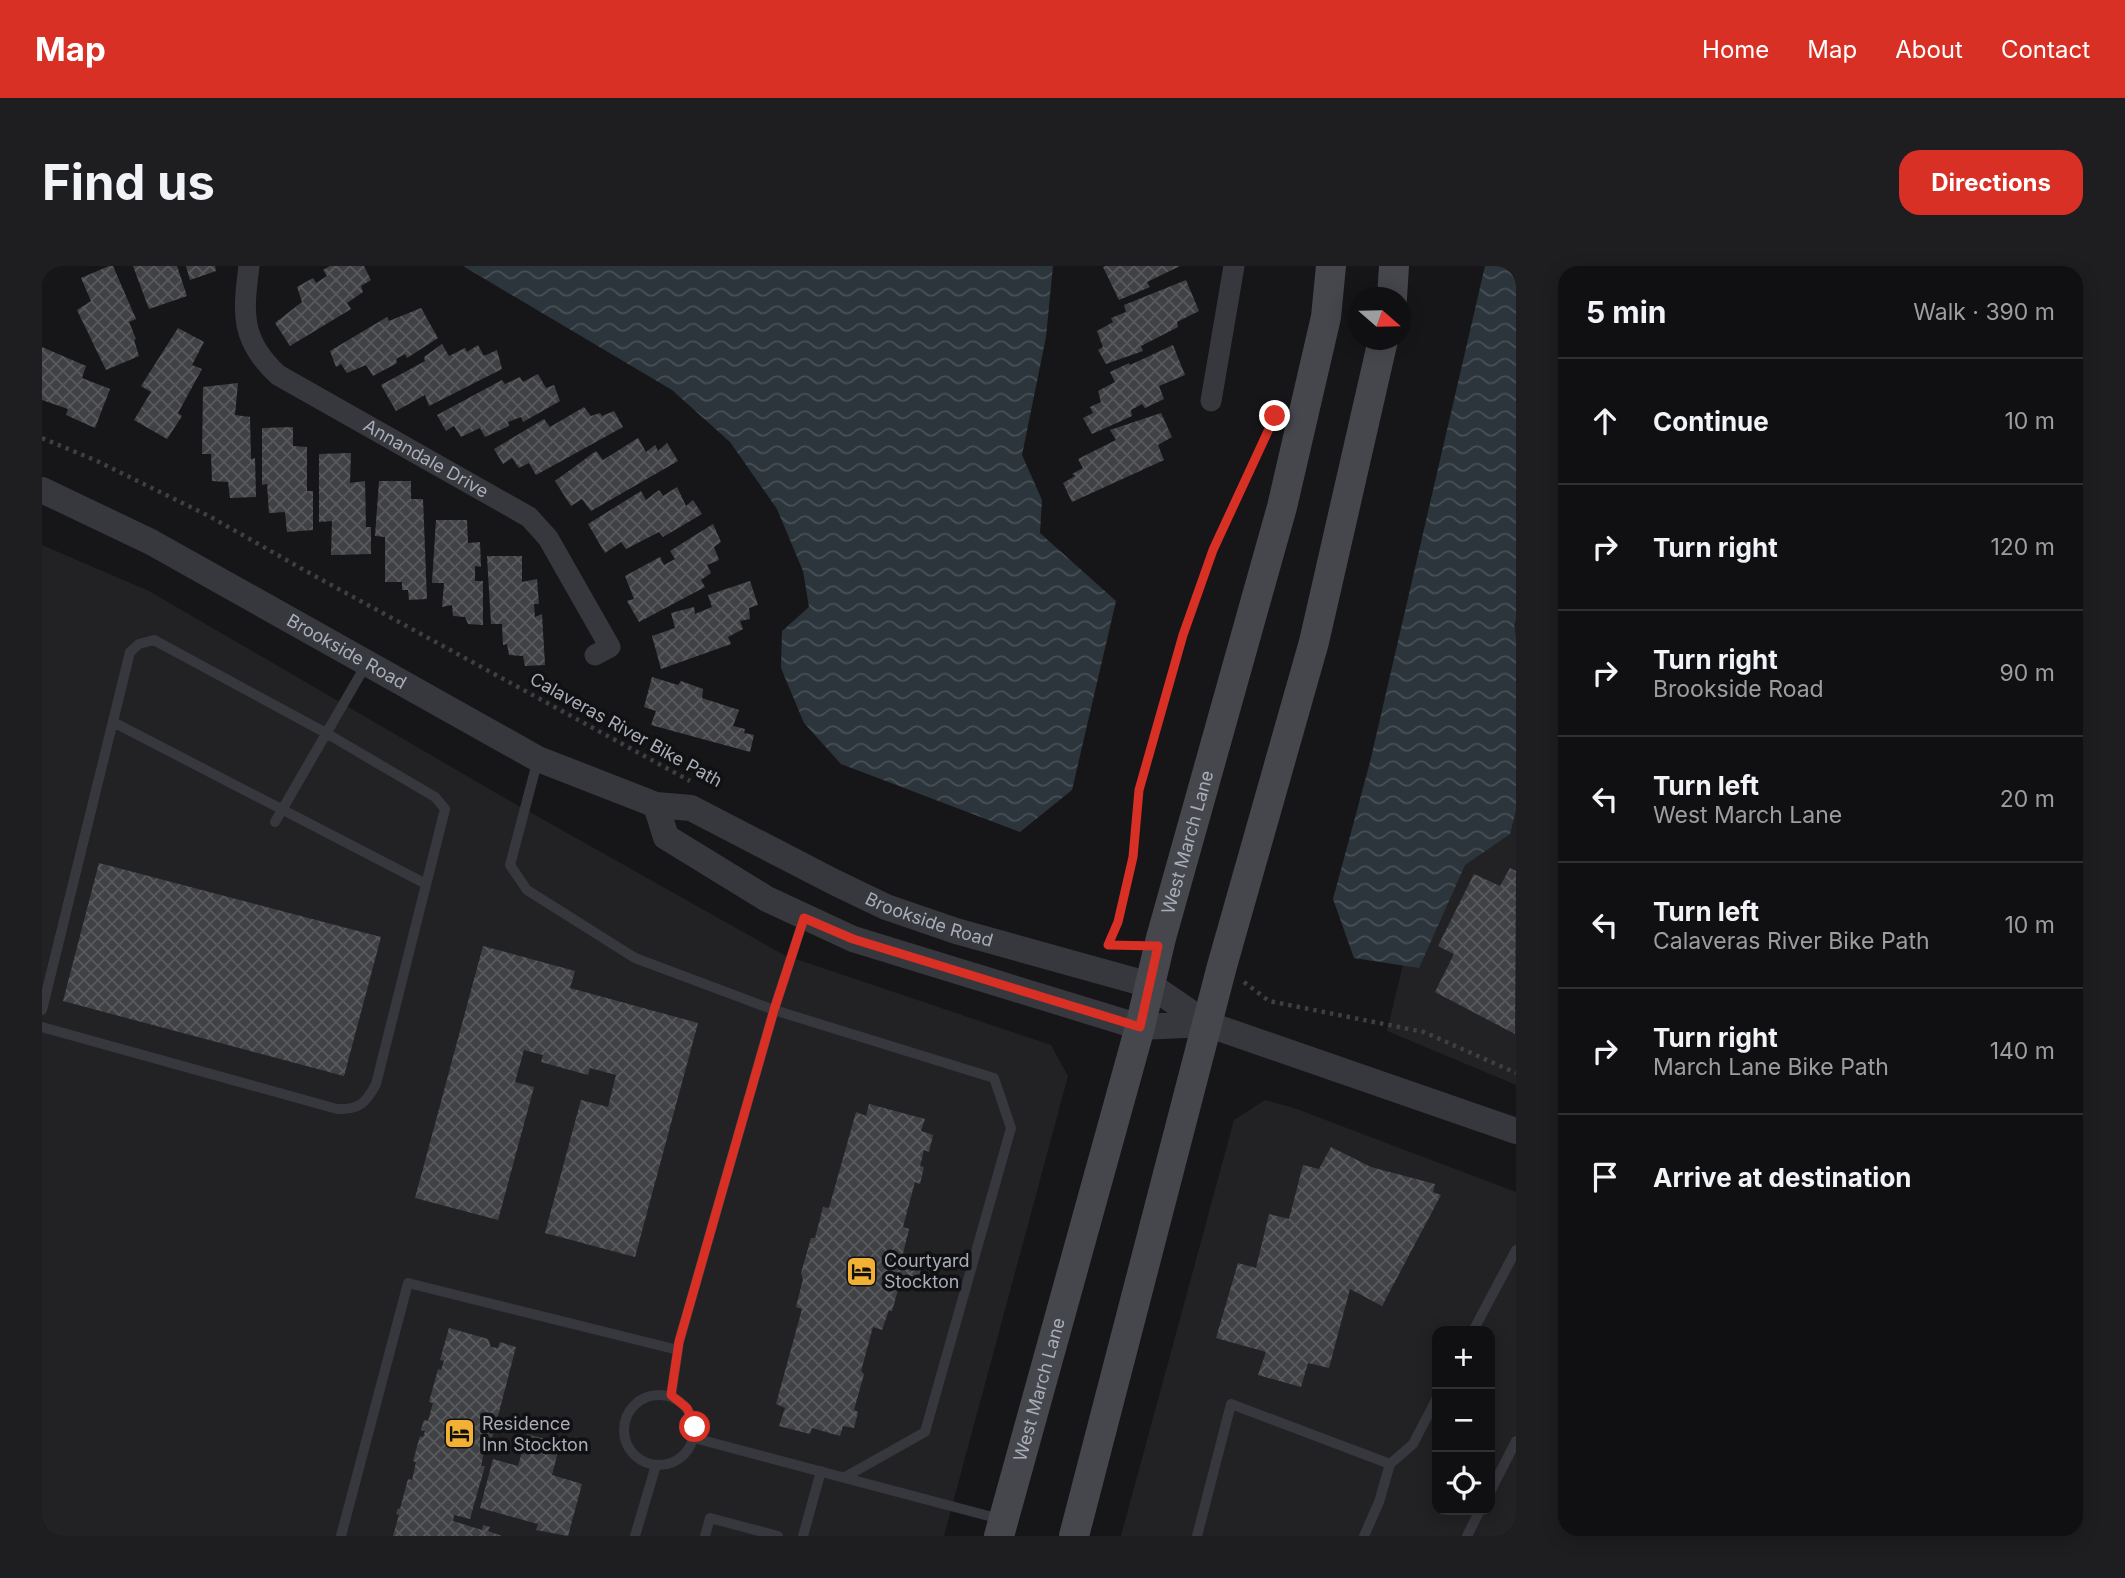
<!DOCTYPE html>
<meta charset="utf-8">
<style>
:root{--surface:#101012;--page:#1e1e20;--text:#f1f3f6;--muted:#9c9d9f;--line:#303032;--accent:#d93025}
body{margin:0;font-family:Inter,sans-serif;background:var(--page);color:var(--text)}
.controls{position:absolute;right:21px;bottom:21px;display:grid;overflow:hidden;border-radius:14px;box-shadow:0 4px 18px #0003}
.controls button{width:63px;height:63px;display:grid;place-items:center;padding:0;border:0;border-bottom:2px solid var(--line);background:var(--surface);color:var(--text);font:35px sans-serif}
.compass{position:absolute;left:1306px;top:21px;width:63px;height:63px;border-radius:50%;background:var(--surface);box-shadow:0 4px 18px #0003;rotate:110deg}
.stop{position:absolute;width:21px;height:21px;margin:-16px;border:5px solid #d93025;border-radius:50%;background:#fff}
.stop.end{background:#d93025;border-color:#fff;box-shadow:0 2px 7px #0008}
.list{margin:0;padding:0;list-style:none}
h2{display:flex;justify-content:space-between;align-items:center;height:91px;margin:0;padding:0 28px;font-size:30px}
h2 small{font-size:23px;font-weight:400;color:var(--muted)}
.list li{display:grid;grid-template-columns:46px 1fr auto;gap:21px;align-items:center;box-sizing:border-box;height:126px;padding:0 28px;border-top:2px solid var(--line)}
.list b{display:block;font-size:26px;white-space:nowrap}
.list p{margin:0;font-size:23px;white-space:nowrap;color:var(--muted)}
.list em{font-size:23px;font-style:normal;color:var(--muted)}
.icon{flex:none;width:38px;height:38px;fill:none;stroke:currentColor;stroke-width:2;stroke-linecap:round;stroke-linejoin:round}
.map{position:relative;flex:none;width:1474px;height:1270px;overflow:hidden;border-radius:21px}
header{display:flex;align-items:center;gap:42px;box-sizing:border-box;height:98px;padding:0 35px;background:var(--accent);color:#fff}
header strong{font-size:33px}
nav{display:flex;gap:38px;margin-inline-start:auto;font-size:24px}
.intro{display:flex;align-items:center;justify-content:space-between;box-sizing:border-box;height:168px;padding:0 42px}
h1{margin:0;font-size:49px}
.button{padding:18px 32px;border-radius:21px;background:var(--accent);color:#fff;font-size:24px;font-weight:700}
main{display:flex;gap:42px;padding:0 42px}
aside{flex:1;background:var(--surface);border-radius:21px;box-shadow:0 4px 18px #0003}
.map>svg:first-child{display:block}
</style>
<header>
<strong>Map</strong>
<nav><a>Home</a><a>Map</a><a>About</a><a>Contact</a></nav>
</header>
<div class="intro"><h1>Find us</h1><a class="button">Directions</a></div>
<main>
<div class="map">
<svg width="1474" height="1270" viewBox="0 0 1474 1270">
<defs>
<pattern id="water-waves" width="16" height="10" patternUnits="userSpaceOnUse" patternTransform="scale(1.75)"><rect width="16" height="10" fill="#2c353c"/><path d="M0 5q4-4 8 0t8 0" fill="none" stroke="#485056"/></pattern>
<pattern id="building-cross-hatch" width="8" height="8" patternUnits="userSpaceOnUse" patternTransform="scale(1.75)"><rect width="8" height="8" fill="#404145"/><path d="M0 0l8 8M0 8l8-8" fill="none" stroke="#595a5e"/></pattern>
</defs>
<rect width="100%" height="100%" fill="#161618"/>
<path fill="#222225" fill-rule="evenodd" d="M0,279l107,46 347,202 288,162 267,90 17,31 -124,460h-902z
M1474,320v499l-129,-54 38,-158z
M1223,834l29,8 222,84v344h-395l113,-416zM1395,1065h53v179h-53z"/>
<path fill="url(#water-waves)" d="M421,0h590l-7,71 -24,118 20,45 -2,33 76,68 -44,189 -52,42 -179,-68 -37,-41 -23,-55 1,-37 27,-24 -6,-36 -26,-62 -47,-67 -58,-52z
M1443,0h31v353l-2,6 2,14v171l-6,24 -45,31 -46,103 -65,-10 -21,-59 37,-137z"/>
<path fill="url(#building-cross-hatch)" d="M67,0h4l23,53 -7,3 7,17 -2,1 5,16 -33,14 -29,-60 14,-9 -10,-23z
M91,0h44l10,30 -38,13z
M144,0h29l1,5 -26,9z
M288,0h34l7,14 -10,6 2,6 -16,11 4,6 -61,37 -15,-23 27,-21 -5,-15 16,-9 3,5 11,-7 -4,-6z
M1064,0h74l-33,16 3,5 -31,13 -16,-33z
M1144,14l13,31 -22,11 1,5 -37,19 2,5 -37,13 -8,-14 5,-3 -6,-16 16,-9 -2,-4 15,-6 -2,-7z
M379,42l17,30 -31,20 -2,-4 -9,5 1,4 -24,13 -7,-11 -19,8 -6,-9 -5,3 -6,-16 57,-34 2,4z
M136,62l26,14 -12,23 10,4 -24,44 4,3 -15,23 -33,-19 17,-28 -10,-6z
M400,78l7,12 16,-8 2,4 11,-7 6,11 13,-6 5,19 -73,37 -4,-11 -29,16 -15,-26 44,-24 -1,-4z
M1131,79l12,30 -26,11 5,13 -19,9 -3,-4 -11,6 1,6 -40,18 -9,-16 10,-5 -3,-6 11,-5 -3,-11 17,-9 -5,-10 19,-9 1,2z
M0,81l44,19 -4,12 28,11 -15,39 -29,-13 2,-6 -26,-9z
M496,108l8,14 8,-3 6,16 -37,21 -2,-5 -13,5 1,4 -24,11 -5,-9 -19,9 -7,-11 -8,5 -9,-16 65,-35 3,4 15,-7 3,5z
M196,117l-3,32 15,2 1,42 4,-1 1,39 -26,1 -2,-16 -16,-1 -1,-27h-9l1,-67z
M542,141l7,9 9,-3 2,3 12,-5 9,16 -87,48 -7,-12 -10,5 -7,-10 -9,6 -9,-15 50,-30 6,8z
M1119,147l11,24 -14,8 6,15 -92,42 -9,-19 12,-7 -3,-2 11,-6 -5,-9 38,-19 -6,-10z
M251,161v19l14,1v44h6v39l-26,2 -2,-20 -16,1 -2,-29 -5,1v-57z
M596,172l8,14 9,-7 3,6 9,-8 11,18 -87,50 -9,-12 -11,7 -16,-25 41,-30 7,9z
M309,187l-1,30 15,-2 1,46h5v27l-40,1 1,-34 -13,1v-68z
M337,215h32v18h12l4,100 -18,1 -1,-10h-6v-8h-17v-45l-10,-1z
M635,221l9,19 7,-6 9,14 -39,23 -4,-5 -33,17 -5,-7 -16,11 -17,-29 53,-33 5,9 13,-10 4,6z
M394,254h31l1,23 12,-1 1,25 -6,-1v15h8v44l-15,-1 -3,-7 -12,-1 -1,-11 -10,2 2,-24h-12z
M671,258l8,18 -7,5 5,13 -12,5 4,8 -10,7 4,7 -66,35 -12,-21 7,-2 -9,-23 35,-19 4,8 11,-6 -5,-8z
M445,290h35v26l15,-3 2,25h-5l1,13 7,-3 3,51 -20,1 -2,-10 -14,-1 -2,-11 -4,1 -1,-21h-11z
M708,315l8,24 -9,3 1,11 -10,2 3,8 -15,8 3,7 -70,25 -9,-33 23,-8 -4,-15 23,-6 1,7 17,-7 -4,-12z
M610,411l26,8 3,-4 22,8 -1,9 37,12 -6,16 12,3 -1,4 10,2 -4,17 -99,-27 5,-14 -12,-4z
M57,597l282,74 -37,139 -281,-75z
M1468,602l6,3 -1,163 -80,-42 19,-38 -16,-8 36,-72 26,12z
M441,680l92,25 -5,17 128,35 -63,234 -90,-24 36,-133 27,7 8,-32 -26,-7 -2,7 -47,-13 2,-7 -19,-5 -9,32 19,5 -36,133 -83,-22z
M827,838l56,15 -4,12 12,4 -4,17 -5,-2 -4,16 4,1 -4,17 -5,-2 -12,45 6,2 -8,33 20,7 -5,18 -16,-4 -8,28 -3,-1 -7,20 -9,-3 -12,44 3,3 -10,36 4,2 -4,16 -11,-2 -3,10 -28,-8 -2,6 -31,-8 6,-18 -9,-4 26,-95 -6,-2 7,-28 -2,-6 10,-35h4l8,-31 6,1 27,-96 10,4z
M1289,881l40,20 64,17 -2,8 8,3 -59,111 -32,-17 -21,79 -21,-5 -7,24 -43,-12 8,-23 -50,-14 22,-75 18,5 13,-54 20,5 14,-54 16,4z
M407,1062l39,11 3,8 7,1 2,-6 16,5 -28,107 -4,-2 -3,14h4l-15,53 -16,-4 -1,6 29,9 1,-5 7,2 -2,4 14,5h-109l6,-21 -3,-1 2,-6 2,1 8,-30 4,1 4,-18 -3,-1 7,-25 3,1 2,-6 -4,-1 3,-10 4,1 5,-18 -4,-1 9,-33 3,1 3,-9 -4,-1z
M485,1168l33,9 -8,32 30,9 -14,52 -32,-6 2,-6 -58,-16 13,-49 25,7z"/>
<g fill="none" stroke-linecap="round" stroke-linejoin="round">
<path stroke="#3d3f44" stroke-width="4.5" stroke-dasharray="3.5 5" stroke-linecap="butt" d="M0,172l55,23 112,55 104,59 377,206
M1066,679l10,-23 15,-65 6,-67 44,-155 30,-85 56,-122
M1071,679h19
M1202,716l25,19 155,31 92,41"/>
<path stroke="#37383d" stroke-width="10" d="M71,456l313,162
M496,493l-28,106 17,25 108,68 139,52 220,68 17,50 -86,304 -80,45
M233,556l92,-159
M0,744l88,-358 9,-8 15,-4 172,93 109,64 10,12 -69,275c-10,19 -17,26 -39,25l-295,-82
M1431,1065l43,-81
M582 1164a35 35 0 1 1 70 0a35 35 0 1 1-70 0Z
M629,1130l8,-54 95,-332 30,-92
M652,1172l306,81
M1448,1226l26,-51
M299,1270l67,-253 270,67
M593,1270l21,-71
M663,1270l5,-18 68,18
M761,1270l18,-65
M1155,1270l34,-132 159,60 23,-20 24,-46
M1322,1270l15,-34 11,-38
M1425,1270l13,-26"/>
<g stroke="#37383d" stroke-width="21">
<path id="s1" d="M207,0c-6,47 -9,74 29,109l251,142 19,21 62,109 -15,8"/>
<path d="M1169,135l23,-135"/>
</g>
<g stroke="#37383d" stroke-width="26">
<path id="s2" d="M0,224l109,52 387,217 118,46 35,3 143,74 52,25 70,24 194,54 57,39 309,107"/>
<path d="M614,539l10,32 101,62 86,40 287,88 67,-3"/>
</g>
<g stroke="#45474d" stroke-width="30">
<path d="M1350,32l2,-32"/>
<path id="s3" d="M957,1270l141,-509 21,-89 121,-431 44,-190 5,-51"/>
<path d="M1032,1270l148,-570 92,-324 69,-302"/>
</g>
</g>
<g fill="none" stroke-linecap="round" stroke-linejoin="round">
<path stroke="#d93025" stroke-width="9" d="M653,1161l-8,-19 -16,-13 8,-53 95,-332 30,-92 49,21 287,88 18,-81 -50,-1 10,-23 15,-65 6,-67 44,-155 30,-85 62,-134"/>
</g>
<defs>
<symbol id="hotel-square" viewBox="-11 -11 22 22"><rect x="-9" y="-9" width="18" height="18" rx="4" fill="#f2b134" stroke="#111113"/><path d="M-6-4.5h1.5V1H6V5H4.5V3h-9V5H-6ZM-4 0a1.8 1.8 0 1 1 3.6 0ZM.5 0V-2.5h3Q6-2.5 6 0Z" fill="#111"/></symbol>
</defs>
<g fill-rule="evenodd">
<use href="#hotel-square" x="802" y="988" width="35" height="35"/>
<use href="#hotel-square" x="400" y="1150" width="35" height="35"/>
</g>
<g text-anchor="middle" stroke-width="7" stroke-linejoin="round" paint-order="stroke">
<g font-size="18" fill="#a8adb8" stroke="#111113">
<text dy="6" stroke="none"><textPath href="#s1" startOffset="289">Annandale Drive</textPath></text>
<text dy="6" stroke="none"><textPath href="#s2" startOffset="345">Brookside Road</textPath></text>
<text transform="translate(584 464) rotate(29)" y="6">Calaveras River Bike Path</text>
<text dy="6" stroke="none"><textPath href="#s3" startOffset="719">West March Lane</textPath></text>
<text dy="6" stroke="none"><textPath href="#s2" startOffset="990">Brookside Road</textPath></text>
<text dy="6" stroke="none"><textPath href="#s3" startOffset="152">West March Lane</textPath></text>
</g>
<g font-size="18" fill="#a8adb8" stroke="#111113" text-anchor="start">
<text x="842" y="1001">Courtyard<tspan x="842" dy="21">Stockton</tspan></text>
<text x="440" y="1164">Residence<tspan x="440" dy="21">Inn Stockton</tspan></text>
</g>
</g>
</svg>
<div class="controls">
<button>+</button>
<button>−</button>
<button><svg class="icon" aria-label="locate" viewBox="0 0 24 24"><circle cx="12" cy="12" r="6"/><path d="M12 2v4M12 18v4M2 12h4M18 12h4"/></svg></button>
</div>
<svg class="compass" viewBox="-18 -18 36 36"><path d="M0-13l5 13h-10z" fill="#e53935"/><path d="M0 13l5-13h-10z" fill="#9c9d9f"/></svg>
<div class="stop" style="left:653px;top:1161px"></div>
<div class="stop end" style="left:1233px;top:150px"></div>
</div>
<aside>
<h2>5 min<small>Walk · 390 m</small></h2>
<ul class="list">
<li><svg class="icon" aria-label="ahead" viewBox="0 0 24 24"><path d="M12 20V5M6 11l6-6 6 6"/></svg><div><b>Continue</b></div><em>10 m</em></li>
<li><svg class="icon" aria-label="right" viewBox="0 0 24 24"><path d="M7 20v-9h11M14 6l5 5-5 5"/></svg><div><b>Turn right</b></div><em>120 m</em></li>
<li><svg class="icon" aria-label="right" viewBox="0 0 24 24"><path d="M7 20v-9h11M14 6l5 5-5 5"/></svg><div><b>Turn right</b><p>Brookside Road</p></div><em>90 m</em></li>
<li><svg class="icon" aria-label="left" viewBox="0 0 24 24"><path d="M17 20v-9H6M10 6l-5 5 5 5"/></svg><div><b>Turn left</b><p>West March Lane</p></div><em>20 m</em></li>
<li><svg class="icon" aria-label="left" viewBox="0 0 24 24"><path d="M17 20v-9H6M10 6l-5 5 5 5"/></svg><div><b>Turn left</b><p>Calaveras River Bike Path</p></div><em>10 m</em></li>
<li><svg class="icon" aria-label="right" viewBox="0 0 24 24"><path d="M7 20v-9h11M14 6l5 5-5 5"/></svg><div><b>Turn right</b><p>March Lane Bike Path</p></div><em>140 m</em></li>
<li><svg class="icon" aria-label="arrive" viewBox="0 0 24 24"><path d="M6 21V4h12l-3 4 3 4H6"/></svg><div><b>Arrive at destination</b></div></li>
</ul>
</aside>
</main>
